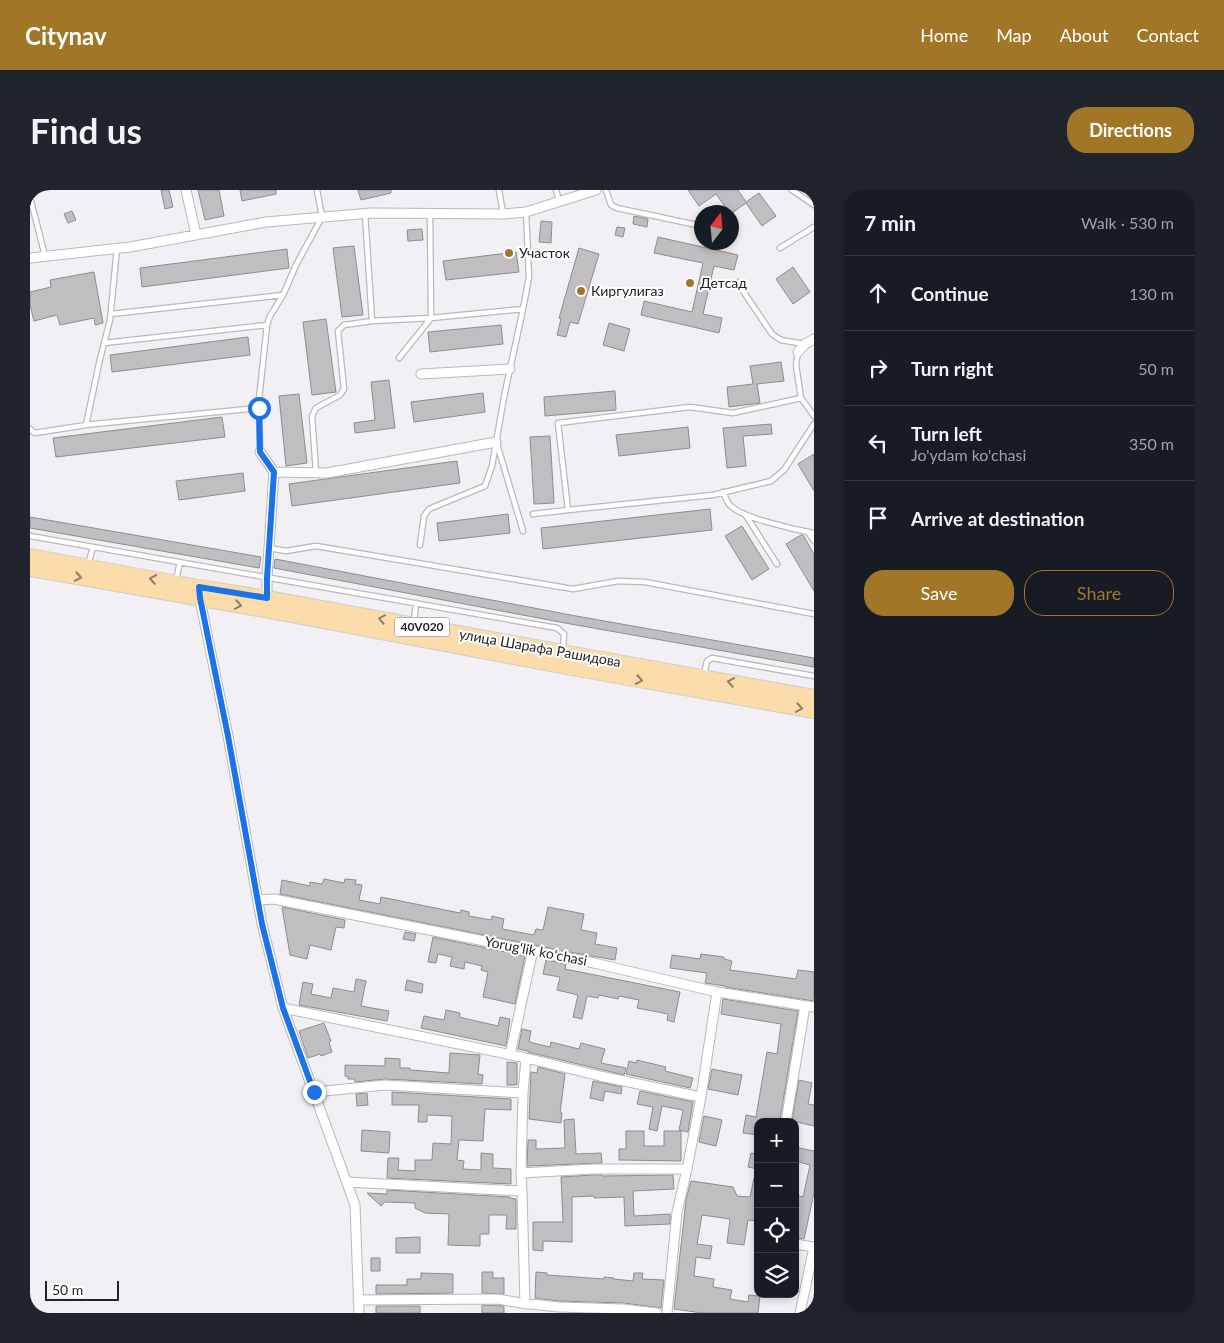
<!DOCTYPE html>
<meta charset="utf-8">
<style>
:root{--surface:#171b24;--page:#20242c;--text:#f1f3f6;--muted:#9ea1a6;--line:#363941;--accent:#a27627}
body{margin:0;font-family:Lato,sans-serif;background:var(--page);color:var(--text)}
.controls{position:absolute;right:15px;bottom:15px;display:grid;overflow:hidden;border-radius:10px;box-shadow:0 2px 8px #0003}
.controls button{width:45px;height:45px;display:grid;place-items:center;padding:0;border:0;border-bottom:1px solid var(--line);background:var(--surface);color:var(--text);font:25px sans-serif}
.compass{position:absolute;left:664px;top:15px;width:45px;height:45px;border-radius:50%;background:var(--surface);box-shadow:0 2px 8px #0003;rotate:16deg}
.scale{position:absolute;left:15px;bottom:12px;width:74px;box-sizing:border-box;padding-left:5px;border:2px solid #242324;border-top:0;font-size:14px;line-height:18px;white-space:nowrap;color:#242324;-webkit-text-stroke:4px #fff;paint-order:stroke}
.stop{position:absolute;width:15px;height:15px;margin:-11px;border:4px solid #1a73e8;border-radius:50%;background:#fff}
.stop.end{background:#1a73e8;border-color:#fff;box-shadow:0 1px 5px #0008}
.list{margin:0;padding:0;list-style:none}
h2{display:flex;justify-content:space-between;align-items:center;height:65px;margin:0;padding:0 20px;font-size:21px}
h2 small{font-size:16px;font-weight:400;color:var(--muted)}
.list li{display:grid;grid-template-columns:32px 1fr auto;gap:15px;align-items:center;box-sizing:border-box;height:75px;padding:0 20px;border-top:1px solid var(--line)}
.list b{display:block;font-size:19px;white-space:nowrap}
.list p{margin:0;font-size:16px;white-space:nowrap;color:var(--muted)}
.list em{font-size:16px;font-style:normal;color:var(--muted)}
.actions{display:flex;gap:10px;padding:15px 20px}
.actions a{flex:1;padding:11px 0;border:1px solid var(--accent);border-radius:20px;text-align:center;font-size:18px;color:var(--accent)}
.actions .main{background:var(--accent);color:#fff}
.icon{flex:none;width:28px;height:28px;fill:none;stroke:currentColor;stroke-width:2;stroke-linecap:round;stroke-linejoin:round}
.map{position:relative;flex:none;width:784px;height:1123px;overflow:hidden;border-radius:20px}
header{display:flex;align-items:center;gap:30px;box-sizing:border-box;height:70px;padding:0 25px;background:var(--accent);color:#fff}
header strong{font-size:24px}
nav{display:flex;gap:28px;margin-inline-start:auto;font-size:18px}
.intro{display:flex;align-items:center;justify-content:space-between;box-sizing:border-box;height:120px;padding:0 30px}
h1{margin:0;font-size:35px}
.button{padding:12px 22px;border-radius:20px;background:var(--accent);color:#fff;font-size:18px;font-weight:700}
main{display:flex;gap:30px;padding:0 30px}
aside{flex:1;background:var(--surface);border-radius:20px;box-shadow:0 2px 8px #0003}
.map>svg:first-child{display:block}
</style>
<header>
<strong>Citynav</strong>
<nav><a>Home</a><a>Map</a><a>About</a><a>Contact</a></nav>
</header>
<div class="intro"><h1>Find us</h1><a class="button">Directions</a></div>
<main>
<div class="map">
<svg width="784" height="1123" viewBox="0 0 784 1123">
<rect width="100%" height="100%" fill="#f2f0f4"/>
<path fill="#c0bec1" stroke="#8e8c8f" d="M131,0h8l4,17 -8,2z
M168,0h21l5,26 -19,4z
M210,0h36v4l-34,7z
M328,0h33v3l-30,7z
M658,0h50l8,12 13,-9 17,23 -14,10 -16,-23 -14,10 -3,-1 -13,-18 -17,12z
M42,21l4,9 -8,3 -4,-9z
M604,26l14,3 -1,8 -14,-3z
M511,31l11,1 -1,21 -12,-1z
M587,37l8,1 -2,9 -8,-2z
M392,39l1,11 -15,1 -1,-11z
M628,47l80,18 -4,15 -20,-4 -11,48 19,4 -3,15 -78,-18 3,-14 48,11 11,-49 -49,-10z
M324,56l9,69 -21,2 -9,-69z
M549,58l20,6 -21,70 -8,-2 -4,15 -9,-2 4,-16 -2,-1z
M257,59l2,19 -147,19 -2,-19z
M486,62l3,20 -73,8 -3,-19z
M763,77l17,25 -17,12 -17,-25z
M64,82l9,51 -8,2 -1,-7 -34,7 -3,-10 -23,6 -4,-16v-13l21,-5 -1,-7z
M296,129l10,73 -24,3 -9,-73z
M579,133l21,6 -6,22 -21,-6z
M471,135l2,19 -73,8 -2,-20z
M218,147l2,18 -138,17 -2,-17z
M751,172l3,19 -27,3 3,19 -31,4 -2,-20 26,-3 -3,-18z
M359,190l6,48 -40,5 -1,-10 21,-3 -4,-38z
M585,201l1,19 -71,6 -1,-19z
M453,203l2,19 -71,10 -3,-20z
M269,204l8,69 -21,3 -7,-70z
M192,227l3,20 -169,20 -3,-19z
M741,234l1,10 -29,2 3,30 -19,2 -4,-40z
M658,237l2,21 -71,8 -3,-21z
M520,246l4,67 -20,1 -4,-67z
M784,264v37l-16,-27z
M427,271l3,22 -168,23 -3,-22z
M213,283l2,18 -66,9 -3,-19z
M680,319l2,21 -169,19 -2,-21z
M478,324l2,19 -71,8 -2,-18z
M0,327l231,40 -2,11 -229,-40z
M712,336l27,43 -17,11 -27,-44z
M771,345h2l11,19v37l-28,-47z
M245,369l301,57 238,42v9l-249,-44 -291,-55z
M294,689l20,4 1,-4 11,1 -1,4 7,1 -3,15 21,4 1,-7 79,16 1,-3 8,2v4l22,4 1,-4 12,3 -2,10 32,6 2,-6 7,1 5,-23 36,7 -3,16 16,3 -2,11 22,4 -2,12 -46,-8 -289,-58 2,-14 28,6v-4l12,2z
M252,717l63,13 -1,8 -8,-1 -5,23 -21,-5 -3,14 -17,-4z
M375,742l11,2 -2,7 -11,-2z
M403,747l92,19 -10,48 -32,-7 5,-25 -7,-2 1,-4 -17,-4 -1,7 -14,-3 2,-9 -14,-3 -2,9 -8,-1z
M671,764l23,3v2l8,2 -2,9 66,9 2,-9 16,2v29l-89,-14v-1l-20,-3 2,-10 -37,-5 2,-13 28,4z
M516,770l20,4 -1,5 115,23 -6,30 -7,-2 1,-6 -31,-6 2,-8 -20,-4 -1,3 -19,-4 -1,3 -11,-2 -5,23 -9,-2 5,-22 -21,-5 3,-13 -17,-3z
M326,789l10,2 -5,25 28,5 -2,10 -88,-16 4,-23 10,2 -2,10 20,4 2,-10 21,4z
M377,790l16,4 -1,9 -17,-3z
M693,809l75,12 -18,108h-1l-1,3h-20v13l-15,-2 3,-18 10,2 11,-65 10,2 4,-30 -60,-10z
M416,820l14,3 -1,4 39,9 2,-9 10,2 -4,27 -85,-18 3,-12 20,4z
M294,833l7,18 -2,1 3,10 -11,4 -1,-2 -12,4 -9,-27z
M492,839l9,2 -2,11 21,5 1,-5 28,7 2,-6 24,6 -4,14 25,5 -2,7 -96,-23v-1l-10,-2z
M420,863l30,2 -2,19 5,1 -1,9 -97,-5 -30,3v-3h-7v-2l-3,-1v-11l40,1v-8l15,1v9h10v2l39,3z
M607,870l29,7 -1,4 28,7 -3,10 -64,-14 3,-13 7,2z
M477,872l10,1v22h-10z
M508,877l27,7 -5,39h2l-1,10 -32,-4 2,-47 6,1z
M682,879l30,6 -4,20 -30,-6z
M769,890l13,3 -4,21 6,1v21l-22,-5z
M563,891l29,6 -1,7 -16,-3 -2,10 -13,-3z
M610,901l53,11 -5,30 -9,-2 4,-20 -21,-4 -5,25 -8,-2 4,-22 -16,-3z
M362,902l119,7v11l-26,-1 -2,32 -24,-1 -2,20 7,1 -1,8 18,1v-17l12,1v14l18,1v15l-124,-6 1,-20h11l-1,12 17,1v-11h17l1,-17 18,1 1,-28 -25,-1v7h-9l1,-17h-27z
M337,903l1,12 -11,1 -1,-12z
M674,926l18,4 -6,26 -17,-4z
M544,929l2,35 25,-1 1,10 -75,3 1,-26h8v9l29,-1 -1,-28z
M332,940l28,2 -1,21 -28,-2z
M596,941h18v15h20v-15h17v30l-62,-1v-11h7z
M765,957l19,4v42l-10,46 -9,-1v-43l8,2 7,-32 -15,-4z
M721,963l7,1v15l-10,-2z
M563,985h9v1l71,-1 1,14 -41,2 1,25 36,-2v10l-45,2 -1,-29 -30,1v-2l-22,1v45l-29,-1v10l-10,-1v-28h30l-2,-45z
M724,988h4v43l-10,-1 -4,25 -17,-2 3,-24 -28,-4 -5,29 15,2 -2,13 -14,-2 -2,19 20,3 -1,8 19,3 -2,9 18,3 1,-7 11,1 -2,17h-56l-28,-4 12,-109 5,-19 42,6 4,9 13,1z
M357,1000l123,7v1l6,1v30h-10l1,-14h-18v19h-9v12l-32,-1 1,-31 -24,-1 -10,-5v-5l-30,-1 -4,4 -14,-13 20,1z
M390,1047v16h-24v-15z
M341,1068h9v13h-9z
M452,1082h11v6h11v16l-22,-1z
M506,1082l11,1v2l57,4v-2l10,1v1l19,2 1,-8h9l-1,6 22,1 -3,28 -37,-5 -65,-2 -24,-3z
M391,1083l32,1v19l-77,1v-9h31v-6h14z
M452,1115l22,1v7h-22z
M346,1116h44v7h-44z"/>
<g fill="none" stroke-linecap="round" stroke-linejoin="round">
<defs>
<path id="lane" d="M469,0l4,23
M526,0l3,11
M576,0l5,15 6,3 80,17
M762,0l22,15
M0,7l15,59
M335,23l7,108
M750,58l34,-21
M707,92l35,52 9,6 23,4
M81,124l172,-19
M74,153l163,-18
M768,162l-2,13 5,33 13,18
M369,168l32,-40 -1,-105
M771,208l-68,15 -43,-6 -132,16 10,87 145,-15 58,-14 13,-11 30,-46
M54,235l175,-17
M0,239l5,4 51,-8 14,-66 10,-39 7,-72
M467,254l26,87
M230,262l-1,-53 8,-74 3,-9 13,-21 13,-30 26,-48 -5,-27
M286,282l-4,-56 4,-8 24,-13 4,-6 -6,-58 6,-6 28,-4 59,-3 92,-9
M693,302c2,4 4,11 8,14 11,12 66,24 83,27
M503,324l35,-4
M715,324l32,50
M778,342l6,9
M0,346l527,92 7,6 -1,17
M390,355l4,-29 5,-7 56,-23 7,-20 12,-69 19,-88 6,-32 -3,-65
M239,358l17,3 30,-5 257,43 45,-8 27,1 169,32
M58,375l5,-18
M146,390l4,-18
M384,432l2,-19
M674,485l3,-14 5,-3 102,18"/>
<path id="street" d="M156,0l10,45
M0,68l100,-11 136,-25 105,-9 132,1 23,-2 70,-22
M768,162l7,-8 9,-5
M391,184l89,-5
M230,262l14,20 53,1 169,-31
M169,405l29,141 34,188 21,84 72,197 4,108
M237,408v-20l7,-106
M228,710l16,-1 320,64 123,29 97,15
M253,818l243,50 74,18 101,21 16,-105
M480,865l23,-105
M285,902l70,-7 138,8 3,-35
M756,932l19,-116
M657,979l14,-72
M491,983l2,-80
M317,992l175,9 -1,-18 72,-4h94l-10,43 -10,101
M492,1001l3,113
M765,1054l19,3
M328,1110l140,-1 23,4 38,4 64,2 34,4
M770,1123l14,-66"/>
<path id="primary" d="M0,366l169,31 68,11 307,56 240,43
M0,379l246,43 296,56 242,43"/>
</defs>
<use href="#lane" stroke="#bab8bb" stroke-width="7"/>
<use href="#street" stroke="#bab8bb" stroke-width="11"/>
<use href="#primary" stroke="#cfcfcf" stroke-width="16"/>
<use href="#lane" stroke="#fff" stroke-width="4.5"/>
<use href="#street" stroke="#fff" stroke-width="9"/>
<use href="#primary" stroke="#fbdcaa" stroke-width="14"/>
</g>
<defs><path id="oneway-chevron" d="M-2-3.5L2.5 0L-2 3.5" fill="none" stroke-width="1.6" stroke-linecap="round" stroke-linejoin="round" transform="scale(1.25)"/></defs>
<g stroke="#908067">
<use href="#oneway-chevron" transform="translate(48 387) rotate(10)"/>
<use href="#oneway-chevron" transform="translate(123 389) rotate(-170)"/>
<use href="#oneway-chevron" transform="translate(208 415) rotate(10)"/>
<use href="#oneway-chevron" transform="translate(352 429) rotate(-169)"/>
<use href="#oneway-chevron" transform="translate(609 490) rotate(10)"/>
<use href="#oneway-chevron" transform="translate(701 492) rotate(-170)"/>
<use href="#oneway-chevron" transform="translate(769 518) rotate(10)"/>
</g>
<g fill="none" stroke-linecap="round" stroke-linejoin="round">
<path stroke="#1a73e8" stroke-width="6" d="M229,218l1,44 14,20 -7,106v20l-68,-11 1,11 28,138 34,188 21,84 31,84"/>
</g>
<g fill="#a27627" stroke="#fff" stroke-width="2">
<circle cx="479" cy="63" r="5"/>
<circle cx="660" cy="93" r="5"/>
<circle cx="551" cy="101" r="5"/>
</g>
<g text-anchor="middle" stroke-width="4" stroke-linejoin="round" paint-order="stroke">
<rect fill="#fff" stroke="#666566" stroke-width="1" x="364.5" y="427.5" width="55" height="19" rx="4"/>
<g font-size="12" font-weight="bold" fill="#242324">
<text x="392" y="441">40V020</text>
</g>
<g font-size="14" fill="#242324" stroke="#fff" text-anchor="start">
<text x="489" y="68">Участок</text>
<text x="670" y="98">Детсад</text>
<text x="561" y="106">Киргулигаз</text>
</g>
<g font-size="14" fill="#242324" stroke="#fff">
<text transform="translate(510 458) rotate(10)" y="5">улица Шарафа Рашидова</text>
<text transform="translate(506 761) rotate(11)" y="5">Yorugʻlik koʻchasi</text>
</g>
</g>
</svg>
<div class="controls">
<button>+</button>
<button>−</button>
<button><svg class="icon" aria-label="locate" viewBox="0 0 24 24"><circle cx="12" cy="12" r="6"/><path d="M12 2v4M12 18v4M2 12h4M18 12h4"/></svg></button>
<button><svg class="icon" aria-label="layers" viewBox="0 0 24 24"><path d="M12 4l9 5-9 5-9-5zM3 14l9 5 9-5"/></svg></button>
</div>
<svg class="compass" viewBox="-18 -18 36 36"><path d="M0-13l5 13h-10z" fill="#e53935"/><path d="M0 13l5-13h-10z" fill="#9ea1a6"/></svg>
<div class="scale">50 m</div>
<div class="stop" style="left:229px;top:218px"></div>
<div class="stop end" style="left:284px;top:902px"></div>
</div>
<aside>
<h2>7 min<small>Walk · 530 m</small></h2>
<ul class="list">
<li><svg class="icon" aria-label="ahead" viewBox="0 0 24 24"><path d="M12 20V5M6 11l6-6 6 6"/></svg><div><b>Continue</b></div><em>130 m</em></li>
<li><svg class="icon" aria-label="right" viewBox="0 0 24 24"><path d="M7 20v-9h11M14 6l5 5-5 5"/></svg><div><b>Turn right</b></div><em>50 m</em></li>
<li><svg class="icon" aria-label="left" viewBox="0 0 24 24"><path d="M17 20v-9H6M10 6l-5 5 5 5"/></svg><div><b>Turn left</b><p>Jo'ydam ko'chasi</p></div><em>350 m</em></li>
<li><svg class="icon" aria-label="arrive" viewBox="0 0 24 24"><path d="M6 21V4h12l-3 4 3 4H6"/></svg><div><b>Arrive at destination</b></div></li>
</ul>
<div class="actions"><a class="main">Save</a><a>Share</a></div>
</aside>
</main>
